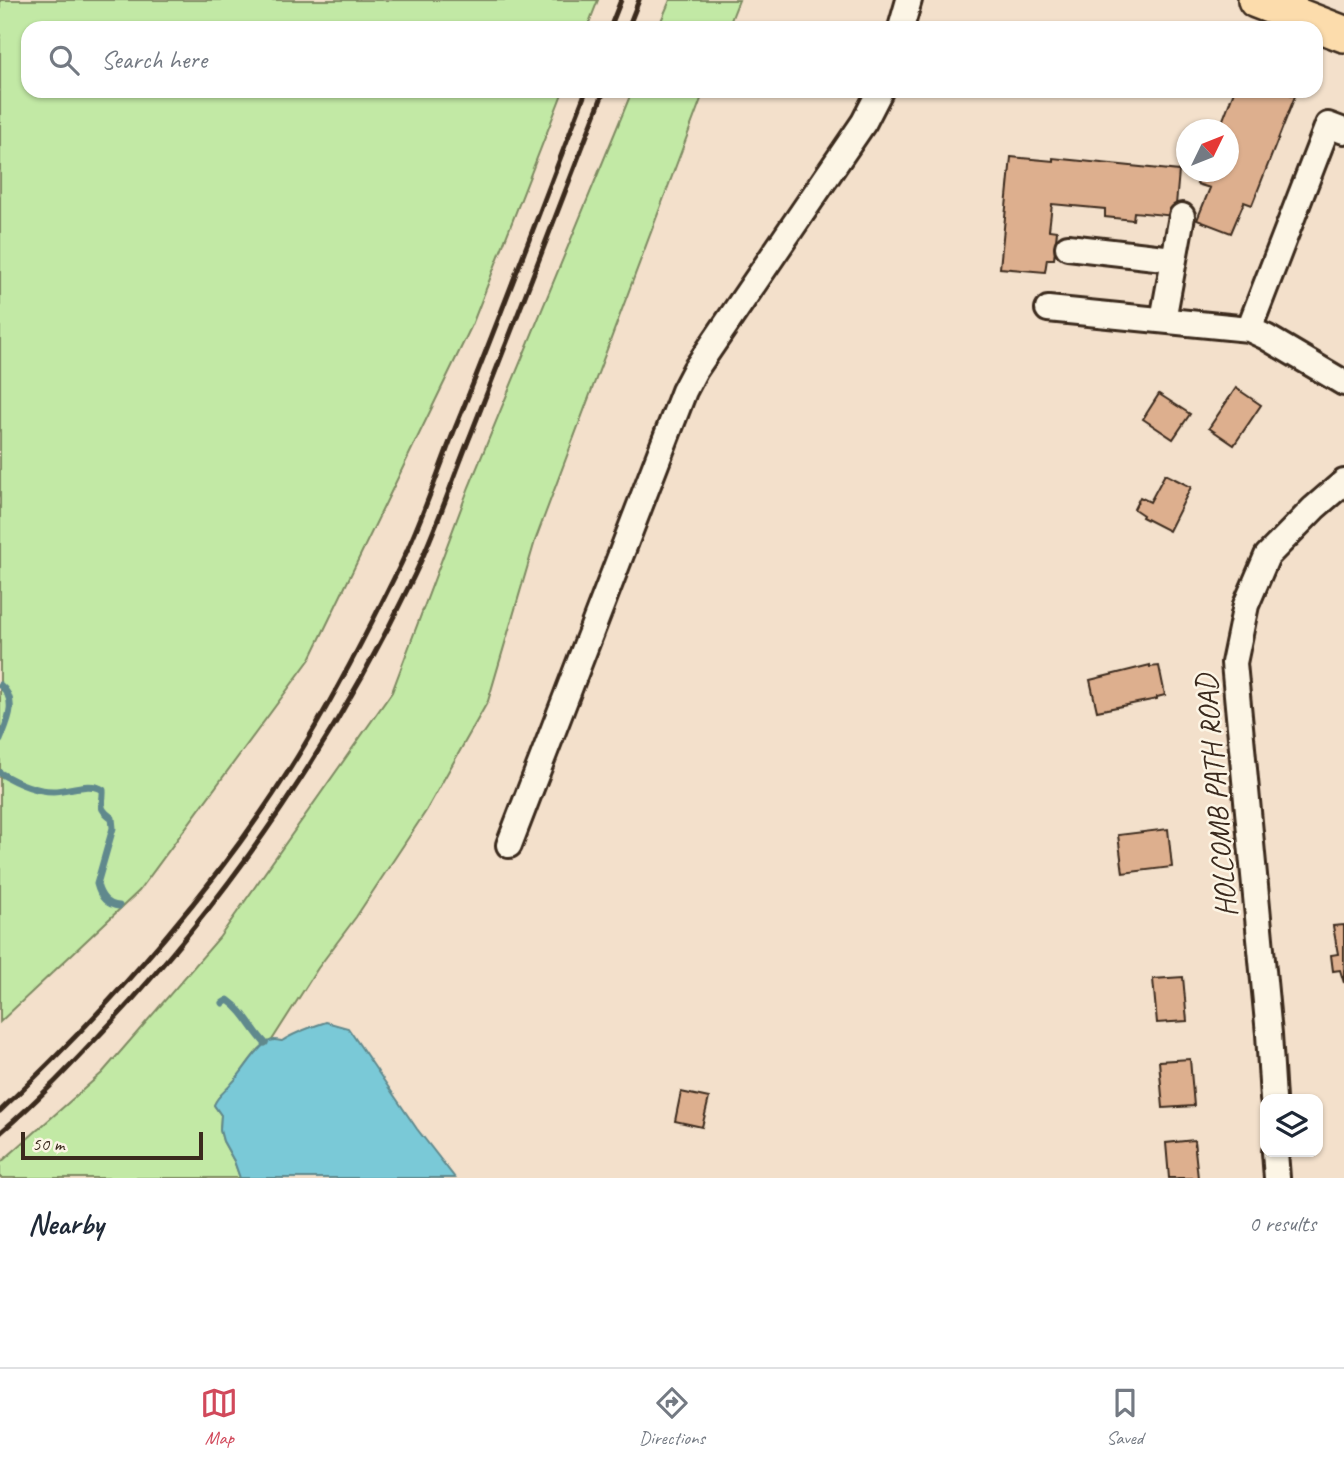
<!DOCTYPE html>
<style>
:root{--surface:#fff;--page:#f2f2f3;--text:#1f2937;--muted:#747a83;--line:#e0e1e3;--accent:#d1495b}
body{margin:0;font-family:Caveat,sans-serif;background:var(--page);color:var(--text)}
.controls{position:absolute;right:21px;bottom:21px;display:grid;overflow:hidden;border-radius:14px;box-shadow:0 2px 5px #0004}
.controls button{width:63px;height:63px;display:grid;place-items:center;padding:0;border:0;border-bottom:2px solid var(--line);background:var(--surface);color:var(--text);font:35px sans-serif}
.compass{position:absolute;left:1176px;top:119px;width:63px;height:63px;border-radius:50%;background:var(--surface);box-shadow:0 2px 5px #0004;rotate:47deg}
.scale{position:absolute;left:21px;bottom:18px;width:182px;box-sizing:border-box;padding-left:7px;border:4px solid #3b2a1e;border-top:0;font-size:19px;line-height:24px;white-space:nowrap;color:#3b2a1e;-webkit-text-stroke:5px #fcf5e5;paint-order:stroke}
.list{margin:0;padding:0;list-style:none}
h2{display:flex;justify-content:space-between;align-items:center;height:91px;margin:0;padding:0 28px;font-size:30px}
h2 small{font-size:23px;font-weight:400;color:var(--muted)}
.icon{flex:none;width:38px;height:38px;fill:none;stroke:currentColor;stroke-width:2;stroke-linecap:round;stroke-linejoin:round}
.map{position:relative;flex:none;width:1344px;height:1178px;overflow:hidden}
.search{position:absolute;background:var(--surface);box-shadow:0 2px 5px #0004;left:21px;right:21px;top:21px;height:77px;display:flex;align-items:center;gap:18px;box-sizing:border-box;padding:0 24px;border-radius:21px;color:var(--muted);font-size:26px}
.sheet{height:189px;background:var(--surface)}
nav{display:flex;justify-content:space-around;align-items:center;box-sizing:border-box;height:98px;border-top:2px solid var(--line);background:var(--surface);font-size:19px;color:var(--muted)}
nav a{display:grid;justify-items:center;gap:4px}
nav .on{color:var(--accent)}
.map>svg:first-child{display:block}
</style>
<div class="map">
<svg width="1344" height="1178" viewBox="0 0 1344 1178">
<rect width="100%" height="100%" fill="#f3e0cb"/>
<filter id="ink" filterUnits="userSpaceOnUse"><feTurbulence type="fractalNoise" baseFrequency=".0143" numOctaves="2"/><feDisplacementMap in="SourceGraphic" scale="14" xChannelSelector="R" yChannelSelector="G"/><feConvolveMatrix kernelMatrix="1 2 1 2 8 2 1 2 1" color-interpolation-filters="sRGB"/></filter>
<g filter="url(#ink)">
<path fill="#c2e9a5" stroke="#7e8a62" stroke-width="2" d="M0,0h598l-11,28h-559v63h535l-91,234 -162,334 -171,232 -139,131z
M670,0h69l-11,28h-70z
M632,91h72l-169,450 -47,160 -62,110 -70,106 -38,51 -46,72c-18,9 -26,28 -39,43 -7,8 -15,12 -19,22l7,10 -1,15 3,11 11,20 6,17h-240v-15l102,-90 117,-135 173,-246 77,-205z"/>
<path fill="#7ac9d7" stroke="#61898d" stroke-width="2" d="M326,1022l22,6 69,101 38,49h-215l-6,-17 -11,-20 -3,-11 1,-15 -7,-10c4,-10 12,-14 18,-22 12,-12 20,-29 34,-40 5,-4 10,-3 16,-2 13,-9 29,-14 44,-19z"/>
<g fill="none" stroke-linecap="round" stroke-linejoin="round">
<path stroke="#61898d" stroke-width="7" d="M0,685c19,15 7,37 0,55
M0,773c15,9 35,18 53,18 16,0 37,-10 50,-1 1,16 -7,16 9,28l1,10 -16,56c3,12 10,21 22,22
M223,1003l5,-3c17,12 23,28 37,43"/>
</g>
<path fill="#ddaf8e" stroke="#3b2a1e" stroke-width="2" d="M1234,91h47l14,5 -43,109 -8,-3 -13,31 -34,-13 13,-32 -13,-4 5,-12h26v-42h-9z
M1011,157l42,4v-3l126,13 -4,45 -41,-4 -1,8 -28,-3v-8l-53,-5 -3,26 8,1 -3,28h-7l-2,13 -45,-4z
M1236,388l25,17 -27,40 -25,-17z
M1159,394l31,20 -17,25 -30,-20z
M1165,474l26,13 -22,44 -27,-14 1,-2 -9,-6 6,-12 10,5z
M1150,665v2l9,-1 6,29 -8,2v2l-60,12 -7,-31z
M1168,829l4,38 -49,6 -5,-38z
M1344,925v58l-4,-13 -7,1 -2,-16 7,-1 -5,-28z
M1183,977l4,44 -30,2 -4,-44z
M1190,1059l4,47 -31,2 -4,-47z
M681,1092l28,6 -7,29 -27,-6z
M1194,1140l4,38h-29l-3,-35z"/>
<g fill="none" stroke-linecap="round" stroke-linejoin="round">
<defs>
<path id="minor" d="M901,28l8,-28
M1068,247l105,12
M1048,309l201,20 17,8 78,46
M1163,320l19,-104
M1249,329l79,-204 16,6
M509,845l175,-454 11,-21 169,-248 16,-31
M1273,1099l-4,-65 -35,-371 12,-58 21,-49 47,-48 30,-26
M1275,1152l2,26"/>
<path id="highway" d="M1256,0l88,34"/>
</defs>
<use href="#minor" stroke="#3b2a1e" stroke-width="30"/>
<use href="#highway" stroke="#3b2a1e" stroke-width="40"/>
<use href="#minor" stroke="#fcf5e5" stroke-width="24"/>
<use href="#highway" stroke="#fcdcac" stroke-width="35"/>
<path stroke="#3b2a1e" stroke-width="5" d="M610,28l11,-28
M628,28l11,-28
M0,1111c112,-106 226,-234 305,-367 34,-57 64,-115 93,-174 22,-44 38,-93 56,-139 46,-113 88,-226 132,-340
M0,1133c39,-33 74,-71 109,-108 125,-134 226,-284 305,-449 22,-46 38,-95 57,-142 45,-114 89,-229 133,-343"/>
</g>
</g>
<g text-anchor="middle" stroke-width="5" stroke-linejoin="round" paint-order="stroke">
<g font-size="30" fill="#3b2a1e" stroke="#fcf5e5">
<text transform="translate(1216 796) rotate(-95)" y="10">HOLCOMB PATH ROAD</text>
</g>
</g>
</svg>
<div class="controls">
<button><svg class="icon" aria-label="layers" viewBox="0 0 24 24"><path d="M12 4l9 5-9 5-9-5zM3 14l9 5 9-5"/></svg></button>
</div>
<svg class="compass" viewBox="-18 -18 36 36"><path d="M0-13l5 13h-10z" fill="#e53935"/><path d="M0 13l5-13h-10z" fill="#747a83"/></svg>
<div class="scale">50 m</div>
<div class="search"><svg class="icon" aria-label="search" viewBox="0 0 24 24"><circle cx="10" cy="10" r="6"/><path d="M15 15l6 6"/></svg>Search here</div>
</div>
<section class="sheet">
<h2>Nearby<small>0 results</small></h2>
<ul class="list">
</ul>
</section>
<nav>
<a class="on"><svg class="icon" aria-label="map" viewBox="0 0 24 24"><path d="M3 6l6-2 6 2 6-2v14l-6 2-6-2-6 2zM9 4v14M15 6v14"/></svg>Map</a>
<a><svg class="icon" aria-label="directions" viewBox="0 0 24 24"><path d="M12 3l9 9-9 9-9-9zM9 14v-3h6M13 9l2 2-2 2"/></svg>Directions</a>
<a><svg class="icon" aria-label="saved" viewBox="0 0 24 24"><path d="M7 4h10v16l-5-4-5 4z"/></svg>Saved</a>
</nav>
